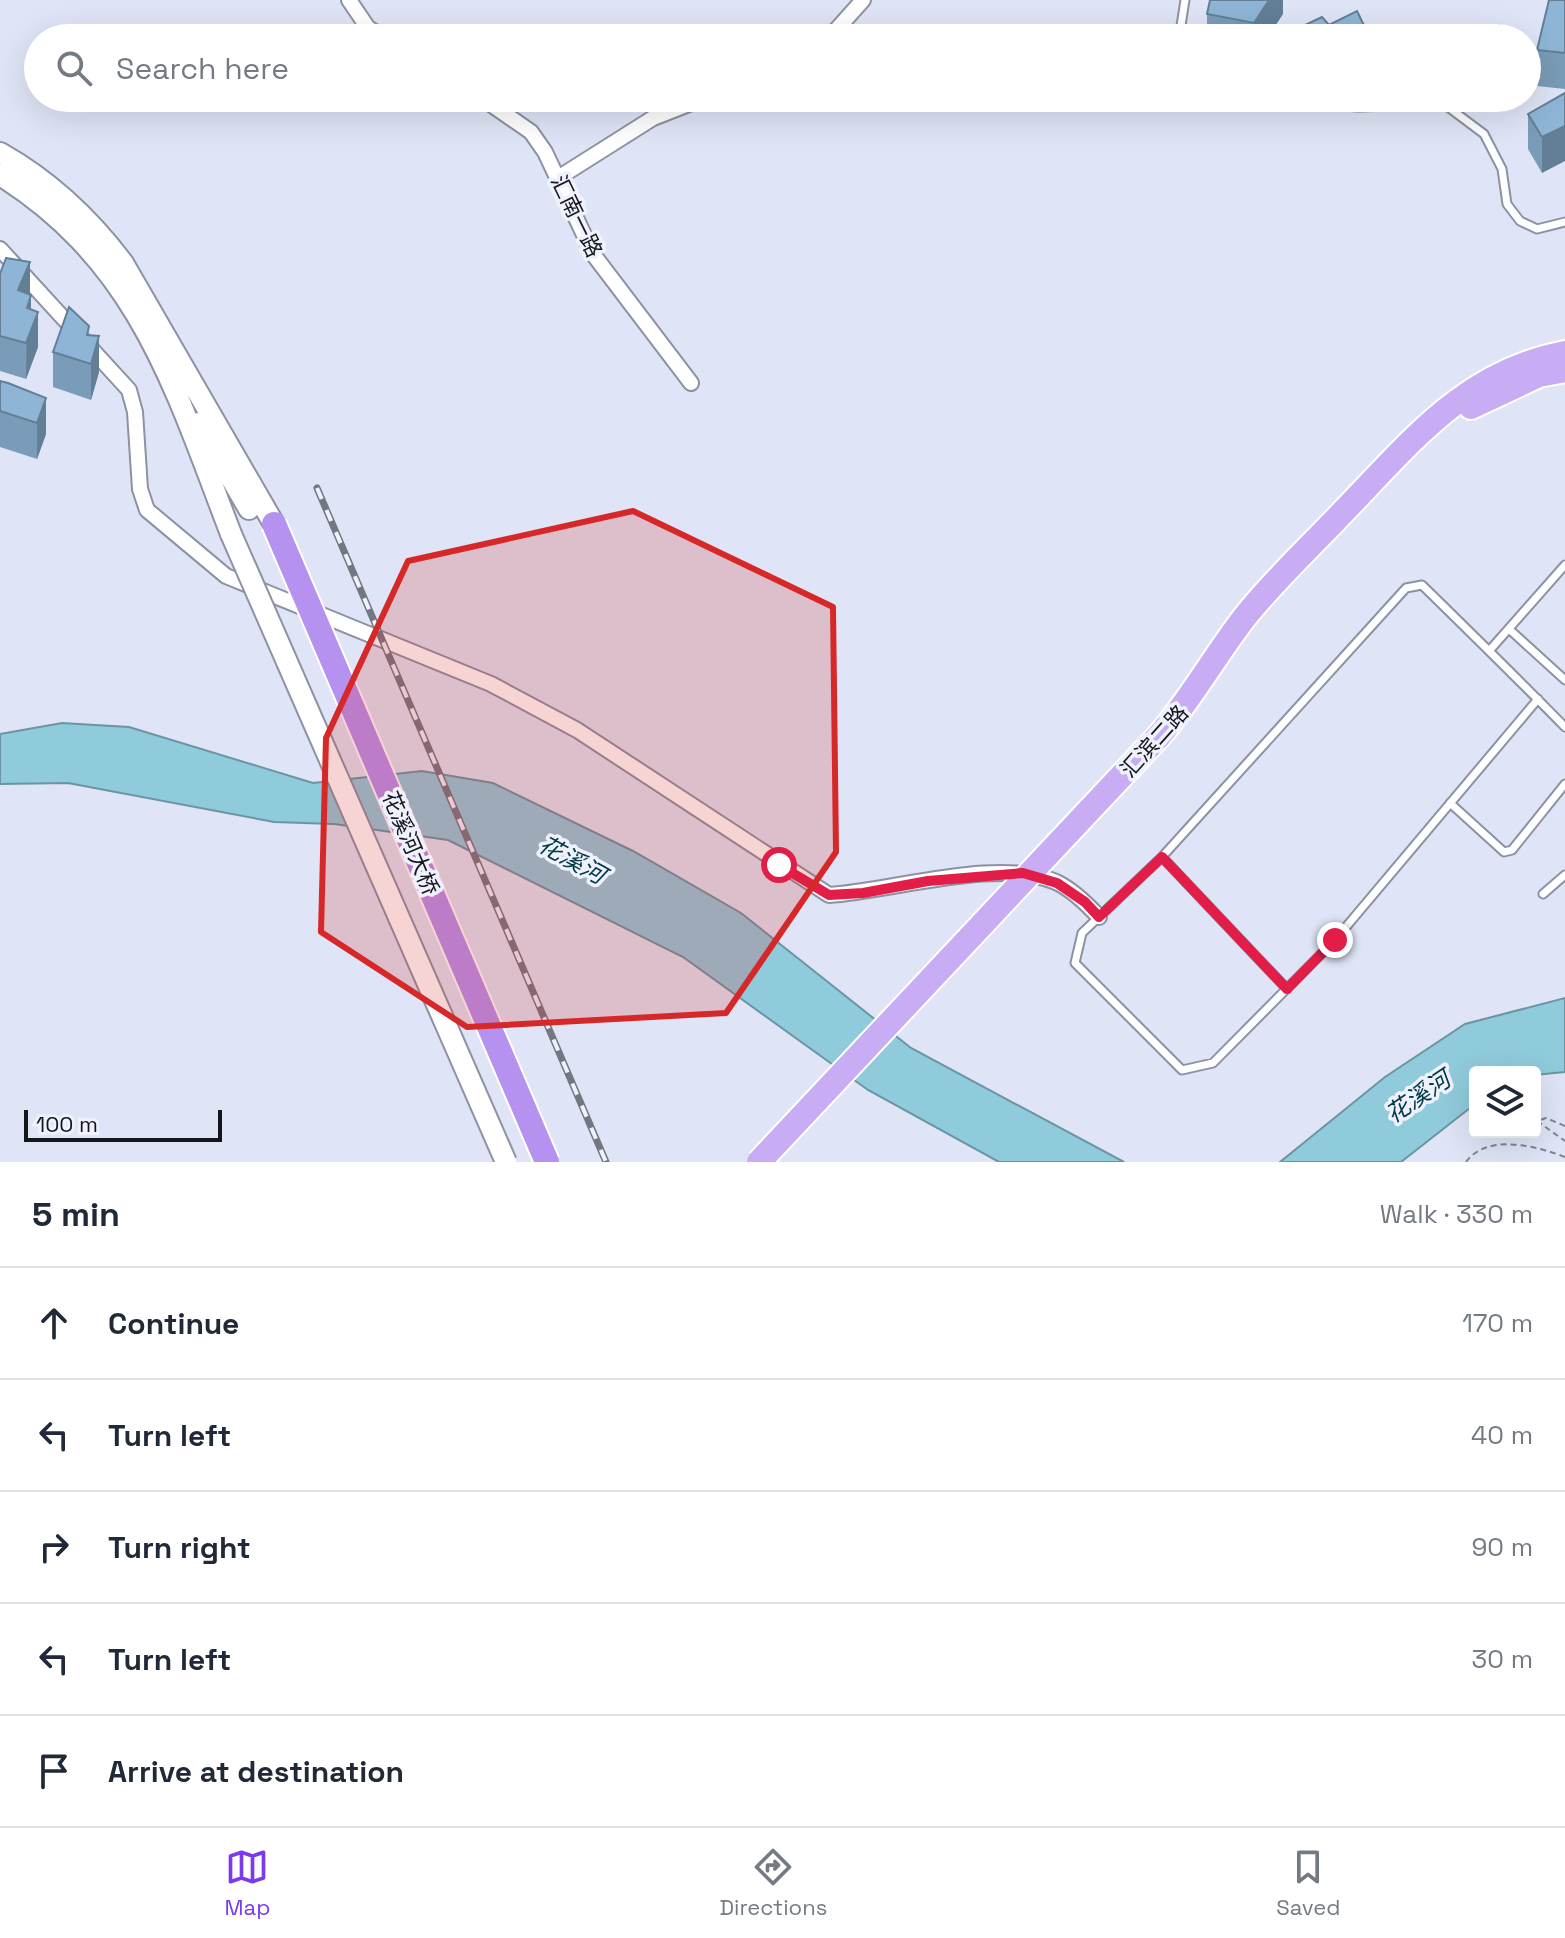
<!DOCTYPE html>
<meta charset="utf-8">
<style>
:root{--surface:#fff;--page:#f2f2f3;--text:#1f2937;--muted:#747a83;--line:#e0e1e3;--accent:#7c3aed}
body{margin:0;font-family:"Space Grotesk","Noto Sans SC",sans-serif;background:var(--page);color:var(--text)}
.controls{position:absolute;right:24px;bottom:24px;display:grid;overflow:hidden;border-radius:8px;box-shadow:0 8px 32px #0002}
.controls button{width:72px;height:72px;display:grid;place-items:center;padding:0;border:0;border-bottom:2px solid var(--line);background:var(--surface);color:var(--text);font:40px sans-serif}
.scale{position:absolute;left:24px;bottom:20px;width:198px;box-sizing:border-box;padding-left:8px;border:4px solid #14161c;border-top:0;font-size:22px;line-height:28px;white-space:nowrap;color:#14161c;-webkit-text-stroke:6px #eff2fd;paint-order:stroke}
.stop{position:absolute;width:24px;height:24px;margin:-18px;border:6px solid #e11d48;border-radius:50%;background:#fff}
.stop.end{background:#e11d48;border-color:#fff;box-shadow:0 2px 8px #0008}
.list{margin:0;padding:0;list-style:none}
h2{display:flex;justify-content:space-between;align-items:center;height:104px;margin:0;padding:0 32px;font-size:34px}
h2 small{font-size:26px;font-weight:400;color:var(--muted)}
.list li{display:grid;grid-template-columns:52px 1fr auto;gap:24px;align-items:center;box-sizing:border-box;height:112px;padding:0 32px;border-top:2px solid var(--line)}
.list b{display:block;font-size:30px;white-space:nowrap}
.list em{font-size:26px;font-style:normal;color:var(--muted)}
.icon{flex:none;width:44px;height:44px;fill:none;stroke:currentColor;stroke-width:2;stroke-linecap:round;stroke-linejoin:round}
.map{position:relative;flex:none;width:1565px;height:1162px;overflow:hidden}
.search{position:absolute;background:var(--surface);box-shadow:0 8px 32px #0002;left:24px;right:24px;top:24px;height:88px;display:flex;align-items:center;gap:20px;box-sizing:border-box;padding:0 28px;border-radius:44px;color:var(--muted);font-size:30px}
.sheet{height:664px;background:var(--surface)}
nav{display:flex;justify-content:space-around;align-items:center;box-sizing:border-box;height:112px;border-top:2px solid var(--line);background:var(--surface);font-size:22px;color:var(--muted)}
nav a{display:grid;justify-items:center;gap:4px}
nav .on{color:var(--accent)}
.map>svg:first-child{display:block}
</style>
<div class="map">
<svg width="1565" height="1162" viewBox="0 0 1565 1162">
<rect width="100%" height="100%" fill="#dfe5f6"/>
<path fill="#90cbdb" stroke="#6b95a2" stroke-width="2" d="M62,723l67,4 184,56 109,-12 71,12 140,68 108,62 170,135 213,114h-125l-131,-72 -185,-133 -235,-117 -114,-16 -60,-2 -206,-39 -68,1v-50z
M1565,998v74l-30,3v-3h-60v32l-74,58h-121l105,-85 80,-53z"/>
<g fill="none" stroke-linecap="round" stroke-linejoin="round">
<defs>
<path id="service" d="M1183,38l-3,-6 5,-32
M1301,98c39,10 73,14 111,0
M1436,98l48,36 18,35 5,35 13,17 17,8 28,-7
M1509,629l56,51
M1489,651l76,-86
M1538,699l-203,241 -122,123 -31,7 -107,-107 7,-30 80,-76 244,-269 16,-3c48,47 96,94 143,142
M1450,803l54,49 8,-2 53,-66
M1162,857l125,132
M1543,894l22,-19"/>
<path id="minor" d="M349,0l19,28 16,10
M829,38l34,-38
M482,98l49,34 14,20 48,102 98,129
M558,178l95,-60 51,-20
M0,249l129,141 6,22 5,77 7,21 79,66 265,108 86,46 252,165c63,-4 170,-38 227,-13 17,8 31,22 43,35"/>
<path id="secondary" d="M0,153c50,28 89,65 123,110l151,261
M0,175c140,88 175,214 231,359
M199,423l50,86"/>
<path id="primary" d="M1471,407l68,-32 26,-5
M1159,736c32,-37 55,-79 85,-118 30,-38 66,-71 99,-106 68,-70 122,-140 222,-159"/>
</defs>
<use href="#service" stroke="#8d92a2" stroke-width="11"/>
<use href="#minor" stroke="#8d92a2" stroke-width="18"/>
<use href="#secondary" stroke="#8d92a2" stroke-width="24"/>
<use href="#primary" stroke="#fff" stroke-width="28"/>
<path stroke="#818591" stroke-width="2" stroke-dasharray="6 4" stroke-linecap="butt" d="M1565,1126l-19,-8 -9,3 28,20
M1466,1162c21,-29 70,-16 99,-5"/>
<use href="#service" stroke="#fff" stroke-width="7"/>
<use href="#minor" stroke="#fff" stroke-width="14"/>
<use href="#secondary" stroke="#fff" stroke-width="20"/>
<use href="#primary" stroke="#c8adf4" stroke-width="24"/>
<defs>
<path id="rail" d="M317,488l289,674"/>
</defs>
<use href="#rail" stroke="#737782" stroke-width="7"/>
<use href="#rail" stroke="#eff2fd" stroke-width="4" stroke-dasharray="12" stroke-linecap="butt"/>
<defs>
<path id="secondary-bridge" d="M231,534l275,628"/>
<path id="primary-bridge" d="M759,1162l400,-426"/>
<path id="trunk-bridge" d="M274,524l273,638"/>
</defs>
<use href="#secondary-bridge" stroke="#8d92a2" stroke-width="24" stroke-linecap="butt"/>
<use href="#primary-bridge" stroke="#fff" stroke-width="28" stroke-linecap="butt"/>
<use href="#trunk-bridge" stroke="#fff" stroke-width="28" stroke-linecap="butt"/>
<use href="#secondary-bridge" stroke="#fff" stroke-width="20"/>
<use href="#primary-bridge" stroke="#c8adf4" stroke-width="24"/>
<use href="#trunk-bridge" stroke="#b692f0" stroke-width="24"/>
</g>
<path fill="#7a9cb8" d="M1283,0v14l-16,24h-60v-24z
M1565,0v89l-28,-3v-36z
M1329,25l41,13h-67v-12z
M1565,93l-23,80 -14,-24v-35z
M1458,98h51v10l-42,3z
M0,274l30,21 1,14 7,38 -12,32 -26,-8z
M89,336l10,36 -8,28 -38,-13v-35z
M0,381l46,53 -9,25 -37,-12z"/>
<path fill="#637f96" d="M1269,0h14v14l-16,24h-13v-15z
M1565,126v35l-23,12v-36z
M30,262v36l-12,-8z
M31,295v35l7,-18v35l-12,32 1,-71z
M99,336v36l-8,28v-36z
M46,398v36l-9,25v-36z"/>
<path fill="#8eb5d6" stroke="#637f96" stroke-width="2" d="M1210,0h59l-15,23 -47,-9z
M1549,0h16v53l-28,-3z
M1357,11l13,27h-60l-7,-12 19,-9 7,8z
M1499,25l2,13h-37z
M1565,93v33l-23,11 -14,-23z
M6,258l24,4 -12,28 13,5 -4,13 11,4 -12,31 -26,-7v-62z
M69,307l20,19 -2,9 12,1 -8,28 -38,-12z
M0,381l8,2 38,15 -9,25 -37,-12z"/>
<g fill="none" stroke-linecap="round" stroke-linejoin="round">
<path stroke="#e11d48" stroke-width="10" d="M779,865l50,30 34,-2 65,-12 95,-8 34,10 28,19 14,15 63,-60 125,132 48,-49"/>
</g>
<path fill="#d62828" fill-opacity="0.2" stroke="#d62828" stroke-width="6" stroke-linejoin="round" d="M633,511l200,96 3,245 -110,161 -259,14 -146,-95 5,-194 82,-177z"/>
<g text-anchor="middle" stroke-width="7" stroke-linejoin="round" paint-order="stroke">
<g font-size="22" fill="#14161c" stroke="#eff2fd">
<text transform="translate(577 216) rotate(64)" y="8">汇南一路</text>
<text transform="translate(1154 741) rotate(-48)" y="8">汇滨二路</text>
<text transform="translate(411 843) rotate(67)" y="8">花溪河大桥</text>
</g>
<g font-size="24" font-style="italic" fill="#023a46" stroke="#eff2fd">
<text transform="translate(572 860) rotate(29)" y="8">花溪河</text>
<text transform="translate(1418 1097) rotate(-34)" y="8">花溪河</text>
</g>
</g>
</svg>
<div class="controls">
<button><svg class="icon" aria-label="layers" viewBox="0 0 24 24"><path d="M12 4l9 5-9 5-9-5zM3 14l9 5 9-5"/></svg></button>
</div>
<div class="scale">100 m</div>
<div class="stop" style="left:779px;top:865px"></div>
<div class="stop end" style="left:1335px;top:940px"></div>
<div class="search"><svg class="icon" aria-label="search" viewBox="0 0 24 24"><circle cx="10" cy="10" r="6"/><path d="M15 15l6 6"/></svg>Search here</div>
</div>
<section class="sheet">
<h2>5 min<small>Walk · 330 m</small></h2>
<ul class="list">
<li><svg class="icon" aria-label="ahead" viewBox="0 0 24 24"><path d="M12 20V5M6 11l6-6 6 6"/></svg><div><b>Continue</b></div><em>170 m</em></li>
<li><svg class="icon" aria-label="left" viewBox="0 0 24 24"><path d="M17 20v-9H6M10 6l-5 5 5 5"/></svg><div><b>Turn left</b></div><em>40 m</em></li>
<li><svg class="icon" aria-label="right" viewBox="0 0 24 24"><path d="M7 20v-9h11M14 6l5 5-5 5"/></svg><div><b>Turn right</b></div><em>90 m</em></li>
<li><svg class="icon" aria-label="left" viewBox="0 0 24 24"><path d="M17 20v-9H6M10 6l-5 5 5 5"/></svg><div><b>Turn left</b></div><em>30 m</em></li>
<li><svg class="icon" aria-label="arrive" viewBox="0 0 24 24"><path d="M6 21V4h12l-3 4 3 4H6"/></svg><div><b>Arrive at destination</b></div></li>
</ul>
</section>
<nav>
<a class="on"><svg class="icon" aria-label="map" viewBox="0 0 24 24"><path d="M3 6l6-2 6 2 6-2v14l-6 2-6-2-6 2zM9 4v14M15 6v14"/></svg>Map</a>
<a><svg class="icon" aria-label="directions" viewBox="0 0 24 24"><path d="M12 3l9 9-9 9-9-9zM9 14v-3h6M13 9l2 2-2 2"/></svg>Directions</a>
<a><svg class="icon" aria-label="saved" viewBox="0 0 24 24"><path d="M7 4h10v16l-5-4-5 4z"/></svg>Saved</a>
</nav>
